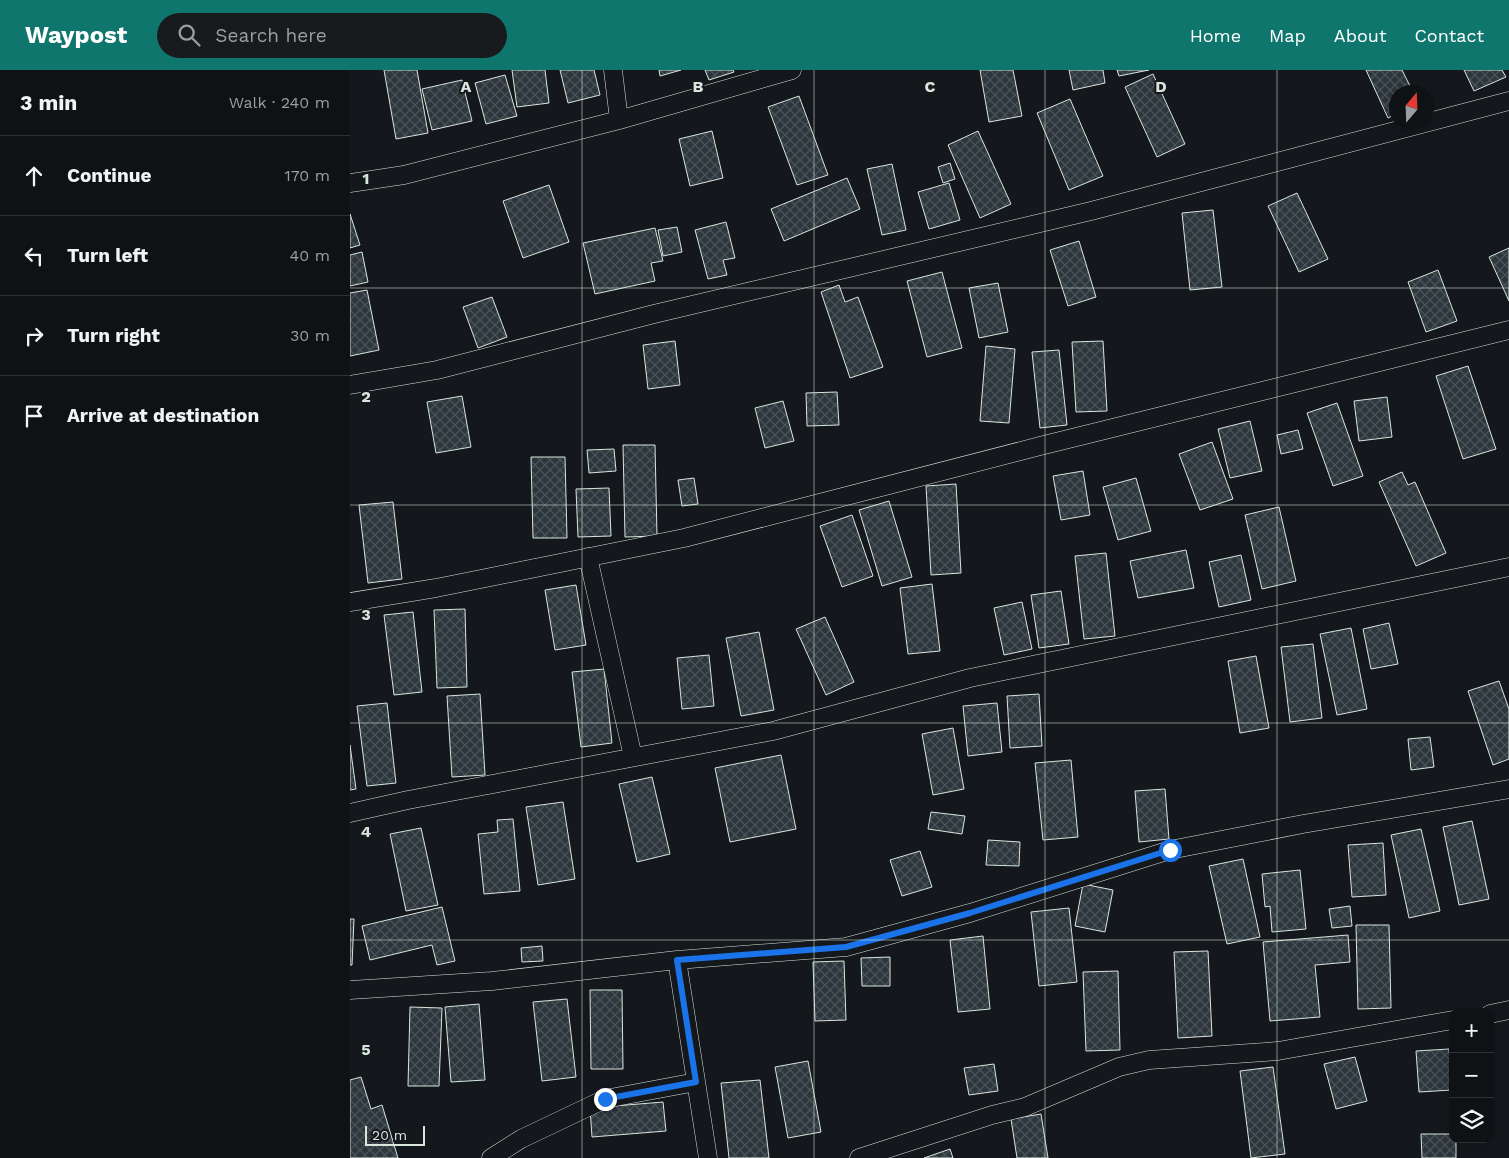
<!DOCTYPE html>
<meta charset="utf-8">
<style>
:root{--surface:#0f1215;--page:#181b1e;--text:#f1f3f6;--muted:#9b9ea0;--line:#2f3234;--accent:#0f766e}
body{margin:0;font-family:"Work Sans",sans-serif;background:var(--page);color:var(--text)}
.controls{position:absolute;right:15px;bottom:15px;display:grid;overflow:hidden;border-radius:10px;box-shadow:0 5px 20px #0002}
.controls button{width:45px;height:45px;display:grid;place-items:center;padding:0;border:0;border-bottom:1px solid var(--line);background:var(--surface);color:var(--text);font:25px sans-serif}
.compass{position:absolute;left:1039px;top:15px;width:45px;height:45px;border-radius:50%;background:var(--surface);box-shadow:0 5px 20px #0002;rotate:19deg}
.scale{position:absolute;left:15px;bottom:12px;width:60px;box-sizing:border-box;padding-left:5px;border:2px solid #d8e6dc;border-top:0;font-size:14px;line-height:18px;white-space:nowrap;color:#d8e6dc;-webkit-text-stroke:4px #14181c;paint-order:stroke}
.stop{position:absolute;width:15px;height:15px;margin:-11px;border:4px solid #1a73e8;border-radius:50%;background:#fff}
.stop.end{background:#1a73e8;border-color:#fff;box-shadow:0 1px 5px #0008}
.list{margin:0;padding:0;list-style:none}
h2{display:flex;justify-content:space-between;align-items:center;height:65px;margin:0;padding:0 20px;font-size:21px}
h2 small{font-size:16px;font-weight:400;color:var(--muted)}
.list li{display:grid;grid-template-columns:32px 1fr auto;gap:15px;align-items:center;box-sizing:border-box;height:80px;padding:0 20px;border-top:1px solid var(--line)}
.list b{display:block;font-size:19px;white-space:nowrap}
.list em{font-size:16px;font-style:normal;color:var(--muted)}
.icon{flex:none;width:28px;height:28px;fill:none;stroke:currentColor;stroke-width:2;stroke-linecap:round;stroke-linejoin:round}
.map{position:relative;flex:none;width:1159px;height:1088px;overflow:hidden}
header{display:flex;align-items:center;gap:30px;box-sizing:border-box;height:70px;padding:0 25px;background:var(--accent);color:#fff}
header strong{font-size:24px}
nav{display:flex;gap:28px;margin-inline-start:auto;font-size:18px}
.search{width:350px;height:45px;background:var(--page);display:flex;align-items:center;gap:12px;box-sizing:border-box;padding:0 18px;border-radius:28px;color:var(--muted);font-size:19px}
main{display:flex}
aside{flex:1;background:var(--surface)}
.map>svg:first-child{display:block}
</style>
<header>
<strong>Waypost</strong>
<div class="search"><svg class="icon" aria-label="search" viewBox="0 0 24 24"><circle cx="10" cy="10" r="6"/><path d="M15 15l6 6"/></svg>Search here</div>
<nav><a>Home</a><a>Map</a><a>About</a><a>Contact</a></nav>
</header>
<main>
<aside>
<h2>3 min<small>Walk · 240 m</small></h2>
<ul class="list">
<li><svg class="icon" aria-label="ahead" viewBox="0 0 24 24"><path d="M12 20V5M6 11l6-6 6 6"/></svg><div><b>Continue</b></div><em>170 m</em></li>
<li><svg class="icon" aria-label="left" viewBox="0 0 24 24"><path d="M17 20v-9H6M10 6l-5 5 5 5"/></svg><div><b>Turn left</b></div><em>40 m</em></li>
<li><svg class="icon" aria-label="right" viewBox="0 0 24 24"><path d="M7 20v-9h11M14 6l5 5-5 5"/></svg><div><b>Turn right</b></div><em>30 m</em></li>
<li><svg class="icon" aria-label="arrive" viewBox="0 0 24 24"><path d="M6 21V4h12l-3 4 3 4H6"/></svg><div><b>Arrive at destination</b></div></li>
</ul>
</aside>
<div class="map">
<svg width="1159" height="1088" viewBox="0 0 1159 1088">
<defs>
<pattern id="building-cross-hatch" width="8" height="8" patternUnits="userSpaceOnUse" patternTransform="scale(1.25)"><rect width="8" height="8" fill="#2c363c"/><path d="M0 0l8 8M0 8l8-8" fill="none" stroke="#4a5358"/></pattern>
</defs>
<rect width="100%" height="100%" fill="#14181c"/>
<path fill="url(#building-cross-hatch)" stroke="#d8e6dc" d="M34,0h33l11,63 -32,6z
M162,0h33l4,33 -32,4z
M210,0h34l6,25 -32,8z
M309,0h22l-21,6z
M355,0h28l1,2 -25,8z
M630,0h33l9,46 -33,6z
M719,0h34l2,13 -32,7z
M767,0h32l-30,6z
M1016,0h36l11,22h-17v22l-8,4z
M1114,0h38l4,7 -32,14z
M803,4l32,70 -28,13 -32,-70z
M155,5l12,41 -31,8 -11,-41z
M112,10l10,41 -40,9 -10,-41z
M449,26l29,79 -31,10 -29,-78z
M720,29l33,77 -34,14 -32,-77z
M362,61l11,47 -33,8 -11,-47z
M628,61l33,73 -31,14 -32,-73z
M600,93l5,16 -12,4 -5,-16z
M542,94l14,66 -24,5 -15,-66z
M497,108l13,31 -76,32 -13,-32z
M599,113l11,37 -31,9 -11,-37z
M199,115l20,57 -46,16 -20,-57z
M947,123l31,66 -29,13 -31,-66z
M863,140l9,77 -32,3 -8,-77z
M0,144l10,31 -10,3z
M376,152l9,36 -12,2 4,15 -19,4 -13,-49z
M327,157l5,25 -19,4 -5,-26z
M305,158l8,33 -12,2 4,18 -60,13 -12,-51z
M729,171l17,56 -28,9 -18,-56z
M1159,178v53l-20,-44z
M12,182l6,30 -18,4v-31z
M1088,200l19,51 -31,11 -18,-50z
M592,202l20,76 -35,9 -20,-76z
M648,213l10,49 -29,6 -10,-50z
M489,215l6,17 13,-5 25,70 -33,11 -29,-86z
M17,220l12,60 -29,6v-63z
M142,227l15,40 -29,11 -15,-41z
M325,271l5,44 -32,4 -5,-44z
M753,271l4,70 -31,1 -4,-70z
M636,276l29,3 -6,74 -29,-2z
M709,280l8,75 -27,3 -8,-76z
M1118,296l28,83 -33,10 -27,-83z
M487,322l2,33 -32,1 -1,-33z
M112,326l9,51 -35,6 -9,-51z
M1037,327l5,40 -33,4 -5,-40z
M433,331l11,40 -29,7 -10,-40z
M987,333l26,73 -30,10 -26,-73z
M900,351l12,50 -32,7 -12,-49z
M948,360l5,19 -22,5 -4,-19z
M862,372l21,57 -33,11 -21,-56z
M273,375h32l2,91 -32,1z
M264,379l2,22 -27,2 -2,-23z
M181,387h34l2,81h-34z
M733,401l7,44 -29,5 -8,-44z
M1052,402l6,13 7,-3 31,71 -30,13 -37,-84z
M344,408l4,26 -16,2 -4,-26z
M786,408l15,53 -33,9 -15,-53z
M606,414l5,89 -30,2 -5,-89z
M259,418l2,48 -33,1 -2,-48z
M539,431l23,76 -30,9 -23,-76z
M43,432l9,77 -34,4 -9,-78z
M929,437l17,74 -34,8 -17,-74z
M502,445l21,61 -31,11 -22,-61z
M836,480l8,38 -56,10 -8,-37z
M756,483l9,83 -31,3 -9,-83z
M891,485l10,45 -32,7 -10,-45z
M582,514l8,67 -32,3 -8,-66z
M226,515l10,60 -31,5 -10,-60z
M711,521l8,53 -30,4 -8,-53z
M672,532l10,47 -28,6 -10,-47z
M115,539l2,78 -30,1 -3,-78z
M63,542l9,80 -28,3 -10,-80z
M475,547l29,65 -28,13 -30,-66z
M1039,553l9,41 -27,5 -8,-40z
M1001,558l16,81 -30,6 -17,-81z
M409,562l15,78 -33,6 -15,-78z
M963,574l9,74 -32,4 -9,-75z
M359,585l5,51 -32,3 -5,-51z
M906,586l13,72 -29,5 -12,-72z
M254,599l8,74 -31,4 -9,-75z
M1149,611l10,28v50l-16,6 -25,-74z
M130,624l5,81 -33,2 -5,-81z
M689,624l3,52 -32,2 -3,-52z
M37,633l9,80 -29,3 -10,-80z
M647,633l5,49 -34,4 -5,-50z
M603,658l11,61 -31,6 -11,-61z
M1080,667l4,30 -23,3 -3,-31z
M0,675l6,44 -6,1z
M431,685l15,74 -66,13 -15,-74z
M721,690l7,77 -35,3 -8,-77z
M302,707l18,77 -33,8 -18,-78z
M815,719l4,50 -30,3 -4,-51z
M213,732l12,77 -37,6 -12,-78z
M581,742l34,4 -3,18 -34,-5z
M163,749l7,72 -36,3 -6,-60 20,-2 -1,-12z
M1122,751l17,78 -30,6 -16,-78z
M71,758l17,77 -32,6 -16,-77z
M1071,759l19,82 -31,7 -18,-83z
M638,770l32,2 -1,24 -33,-1z
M1033,773l3,52 -34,2 -4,-52z
M570,781l12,36 -30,9 -12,-36z
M893,789l17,78 -33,7 -18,-78z
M950,800l6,59 -34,3 -2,-26 -5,1 -3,-33z
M733,814l30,6 -8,42 -30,-6z
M1000,836l2,20 -20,2 -3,-19z
M92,837l13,54 -18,4 -5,-20 -62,15 -8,-34z
M719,838l8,74 -38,4 -8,-74z
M0,849h4l-2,46h-2z
M1006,855h33l2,83 -33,1z
M998,865l2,27 -35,3 5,52 -50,4 -7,-79z
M633,866l7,73 -32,3 -8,-72z
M192,876l1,15 -21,1 -1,-14z
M858,881l4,85 -34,2 -4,-86z
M540,887v29h-28l-1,-28z
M494,891l2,59 -31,1 -2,-59z
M768,901l2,79 -34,1 -3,-79z
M240,920h32l1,79h-32z
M217,929l9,78 -34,4 -9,-79z
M129,934l6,76 -34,2 -6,-75z
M60,937l32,1 -3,78h-31z
M1099,979l3,41 -33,2 -3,-41z
M1005,987l12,44 -31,8 -12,-45z
M458,991l13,71 -33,6 -13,-71z
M644,994l4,27 -29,4 -5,-27z
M923,997l12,87 -34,4 -11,-87z
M11,1007l10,32 11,-4 16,53h-48v-78z
M410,1010l9,78h-40l-8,-75z
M313,1032l3,29 -74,6 -2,-29z
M691,1044l7,44h-31l-6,-39z
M1071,1064h32v5h3v19h-34z
M600,1079l3,9h-29z"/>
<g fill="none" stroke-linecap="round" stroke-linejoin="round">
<defs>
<path id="minor" d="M263,0l6,50
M0,113l54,-8 215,-55 173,-50
M0,315l87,-15 217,-56 437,-103 418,-110
M238,487l45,200
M0,532l86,-14 248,-50 356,-92 469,-116
M0,743l58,-13 365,-69 197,-53 539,-111
M327,890l31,198
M0,920l142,-9 185,-21 169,-13 124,-34 200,-63 133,-26 206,-35
M1140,944l19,-4
M141,1088l30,-19 84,-40 91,-17
M509,1088l133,-43 33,-8 94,-40 30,-7 129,-9 175,-31"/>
</defs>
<use href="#minor" stroke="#d8e6dc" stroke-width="19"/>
<use href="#minor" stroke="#14181c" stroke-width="18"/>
</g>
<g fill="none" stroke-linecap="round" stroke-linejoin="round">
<path stroke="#1a73e8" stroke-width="6" d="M255,1029l91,-17 -19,-122 169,-13 124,-34 200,-63"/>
</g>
<path fill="none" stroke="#d8e6dc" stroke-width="1" stroke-opacity="0.55" d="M232,0v1088M464,0v1088M695,0v1088M927,0v1088M0,218h1159M0,435h1159M0,653h1159M0,870h1159"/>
<g font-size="16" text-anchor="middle" font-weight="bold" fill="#d8e6dc" stroke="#14181c" stroke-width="4" stroke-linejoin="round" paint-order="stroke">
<text x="116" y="22">A</text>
<text x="348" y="22">B</text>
<text x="580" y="22">C</text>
<text x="811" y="22">D</text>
<text x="16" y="114">1</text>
<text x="16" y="332">2</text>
<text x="16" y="550">3</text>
<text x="16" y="767">4</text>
<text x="16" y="985">5</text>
</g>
</svg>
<div class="controls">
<button>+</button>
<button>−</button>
<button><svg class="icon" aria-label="layers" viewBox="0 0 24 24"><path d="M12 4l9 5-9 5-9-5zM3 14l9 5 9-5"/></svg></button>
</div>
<svg class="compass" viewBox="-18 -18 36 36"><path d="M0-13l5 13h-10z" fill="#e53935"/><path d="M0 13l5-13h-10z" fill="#9b9ea0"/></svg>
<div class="scale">20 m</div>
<div class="stop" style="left:820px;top:780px"></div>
<div class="stop end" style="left:255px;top:1029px"></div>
</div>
</main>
